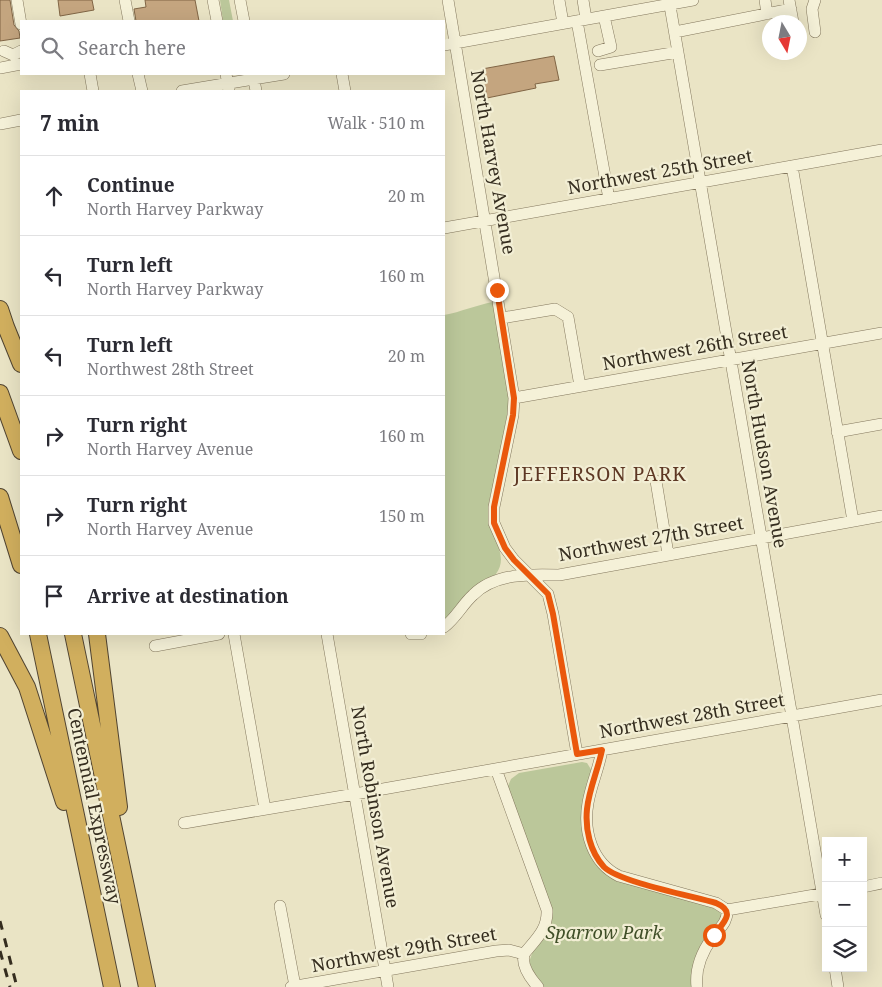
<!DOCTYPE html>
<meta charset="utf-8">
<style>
:root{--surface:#fff;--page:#f2f2f3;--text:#2b2b33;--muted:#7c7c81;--line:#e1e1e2}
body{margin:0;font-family:"Noto Serif",serif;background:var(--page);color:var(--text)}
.controls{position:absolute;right:15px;bottom:15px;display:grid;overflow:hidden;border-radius:0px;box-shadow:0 5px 20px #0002}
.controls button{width:45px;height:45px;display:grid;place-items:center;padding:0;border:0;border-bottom:1px solid var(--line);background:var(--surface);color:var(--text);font:25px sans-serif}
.compass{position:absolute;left:762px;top:15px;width:45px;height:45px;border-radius:50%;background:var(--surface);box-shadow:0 5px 20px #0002;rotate:170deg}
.stop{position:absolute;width:15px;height:15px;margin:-11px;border:4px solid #ea580c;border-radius:50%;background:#fff}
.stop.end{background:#ea580c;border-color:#fff;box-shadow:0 1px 5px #0008}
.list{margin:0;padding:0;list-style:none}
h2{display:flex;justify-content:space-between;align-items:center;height:65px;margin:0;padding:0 20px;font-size:21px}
h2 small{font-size:16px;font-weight:400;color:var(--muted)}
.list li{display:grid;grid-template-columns:32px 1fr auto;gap:15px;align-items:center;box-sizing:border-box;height:80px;padding:0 20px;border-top:1px solid var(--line)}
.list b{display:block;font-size:19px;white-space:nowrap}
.list p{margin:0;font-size:16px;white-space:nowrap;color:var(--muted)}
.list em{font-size:16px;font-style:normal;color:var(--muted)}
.icon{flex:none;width:28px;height:28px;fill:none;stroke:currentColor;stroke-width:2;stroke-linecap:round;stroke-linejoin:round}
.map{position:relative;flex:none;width:882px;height:987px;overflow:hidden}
.search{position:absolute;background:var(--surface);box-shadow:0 5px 20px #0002;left:20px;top:20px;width:425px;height:55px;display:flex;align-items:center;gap:12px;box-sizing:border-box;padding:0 18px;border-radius:0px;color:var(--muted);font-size:19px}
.panel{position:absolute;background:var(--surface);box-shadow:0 5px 20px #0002;left:20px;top:90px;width:425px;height:545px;border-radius:0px}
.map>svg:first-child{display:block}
</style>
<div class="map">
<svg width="882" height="987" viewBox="0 0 882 987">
<rect width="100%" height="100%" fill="#eae4c5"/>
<path fill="#bbc79a" d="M220,0h9l4,21h-10z
M493,302l16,92 -1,15c-4,24 -9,48 -14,72 -2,10 -6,21 -6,31 -1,22 23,42 8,62l-52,47v-306c17,-3 32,-10 49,-13z
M582,762l5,1 5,8 -6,25 15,73 115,38 6,8 -29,72h-150l-6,-7 -8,-18 4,-11 16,-24 -41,-141 3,-7 8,-6z"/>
<path fill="#c4a57f" stroke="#806545" d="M0,0h10l4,25 5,6 1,7 -20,3z
M58,0h34l2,10 -34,6z
M145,0h50l4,21h-63l-2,-12 12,-2z
M554,56l5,24 -24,4 1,4 -49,10 -5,-29z"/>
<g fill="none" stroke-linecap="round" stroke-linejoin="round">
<defs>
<path id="minor" d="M17,0l4,24
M125,0l4,21
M213,0l4,21
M240,0l4,21
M448,0l66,398 -1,17 -19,92v16l11,25 9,12 34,34 5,20 24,140
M559,0l4,23
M583,0l3,19
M669,0l157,915
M765,0l2,14
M789,0l4,22
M815,0l-3,9 3,23
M577,21l32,178
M675,32l116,-23
M444,45l249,-45
M4,51l9,4 8,-4
M598,51l13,-4 -7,-31
M600,65l78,-13
M0,68l21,-4
M90,74l3,17
M138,74l4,17
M226,74l3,17
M253,74l3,17
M342,74l3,17
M182,91l102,-17
M0,124l21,-4
M792,166l61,355
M444,228l438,-78
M502,318l53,-9 13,8 12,69
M514,398l368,-65
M837,432l45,-8
M656,481l12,73
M444,627c12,-9 18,-22 29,-32 22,-22 57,-21 86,-20l323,-59
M234,634l31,175
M327,634l61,353
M411,634h10
M155,646l64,-12
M602,750c-3,18 -11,35 -14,53 -5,28 4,60 31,73l97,27 11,7c1,13 -8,18 -15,28 -10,14 -17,32 -15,49
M496,769l51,141c1,20 -12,30 -23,44 -3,12 6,24 14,33
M184,823l171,-29 527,-94
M863,887l19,-4
M280,906l15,80
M727,910l99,-17
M835,968l3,19
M291,987l205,-36 13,-1 15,4"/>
<path id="highway" d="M0,309l6,18 15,37
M0,393l21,58
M0,497l21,68
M38,634l74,353
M73,634l74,353
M97,634l22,173
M0,636l27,51 37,115"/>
</defs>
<use href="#minor" stroke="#83775d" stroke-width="12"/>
<use href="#highway" stroke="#514431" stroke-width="18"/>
<use href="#minor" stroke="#f5f1d8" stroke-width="11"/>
<use href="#highway" stroke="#d1af5e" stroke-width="16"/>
<path stroke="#352d1f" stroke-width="3" stroke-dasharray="9 9" stroke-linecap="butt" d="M0,921l17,66
M0,951l10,36"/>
</g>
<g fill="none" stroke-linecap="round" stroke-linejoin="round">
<path stroke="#ea580c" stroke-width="6" d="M497,290l17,108 -1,17 -19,92v16l11,25 9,12 34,34 5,20 24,140 25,-4c-4,20 -13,39 -15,59 -2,20 3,43 17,58 15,15 88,29 112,36 21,9 7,20 -2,32"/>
</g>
<g text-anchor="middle" stroke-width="4.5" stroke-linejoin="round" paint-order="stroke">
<g font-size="18" fill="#352d1f" stroke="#f2eed4">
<text transform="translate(493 162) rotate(80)" y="6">North Harvey Avenue</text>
<text transform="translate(660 172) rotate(-10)" y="6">Northwest 25th Street</text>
<text transform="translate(695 348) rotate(-10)" y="6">Northwest 26th Street</text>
<text transform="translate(764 454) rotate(80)" y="6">North Hudson Avenue</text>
<text transform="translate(651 539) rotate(-10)" y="6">Northwest 27th Street</text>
<text transform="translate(692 716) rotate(-10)" y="6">Northwest 28th Street</text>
<text transform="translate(94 806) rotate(78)" y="6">Centennial Expressway</text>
<text transform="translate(375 807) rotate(80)" y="6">North Robinson Avenue</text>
<text transform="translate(404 950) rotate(-10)" y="6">Northwest 29th Street</text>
</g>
<g font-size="18" font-style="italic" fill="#404f28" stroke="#f2eed4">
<text x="604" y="939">Sparrow Park</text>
</g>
<g font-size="19" letter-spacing="1" fill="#5d3723" stroke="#f2eed4">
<text x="600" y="481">JEFFERSON PARK</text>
</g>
</g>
</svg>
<div class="controls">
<button>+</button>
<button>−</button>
<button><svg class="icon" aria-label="layers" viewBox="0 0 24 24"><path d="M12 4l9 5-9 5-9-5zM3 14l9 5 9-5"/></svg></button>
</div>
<svg class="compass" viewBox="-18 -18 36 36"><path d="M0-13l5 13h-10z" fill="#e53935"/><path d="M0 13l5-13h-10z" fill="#7c7c81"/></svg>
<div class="stop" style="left:714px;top:935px"></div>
<div class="stop end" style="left:497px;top:290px"></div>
<div class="search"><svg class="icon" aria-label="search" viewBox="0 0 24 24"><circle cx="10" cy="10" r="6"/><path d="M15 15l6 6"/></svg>Search here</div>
<section class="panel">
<h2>7 min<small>Walk · 510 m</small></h2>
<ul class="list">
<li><svg class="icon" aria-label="ahead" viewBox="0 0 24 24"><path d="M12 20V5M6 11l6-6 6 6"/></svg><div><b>Continue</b><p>North Harvey Parkway</p></div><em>20 m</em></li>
<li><svg class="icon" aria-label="left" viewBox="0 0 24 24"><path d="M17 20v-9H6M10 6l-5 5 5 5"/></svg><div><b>Turn left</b><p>North Harvey Parkway</p></div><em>160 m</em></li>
<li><svg class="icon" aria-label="left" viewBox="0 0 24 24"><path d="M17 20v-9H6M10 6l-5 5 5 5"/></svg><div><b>Turn left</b><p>Northwest 28th Street</p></div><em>20 m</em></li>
<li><svg class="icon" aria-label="right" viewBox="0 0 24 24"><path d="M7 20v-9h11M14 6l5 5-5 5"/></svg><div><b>Turn right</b><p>North Harvey Avenue</p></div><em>160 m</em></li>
<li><svg class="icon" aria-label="right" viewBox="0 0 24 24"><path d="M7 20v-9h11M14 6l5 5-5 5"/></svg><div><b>Turn right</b><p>North Harvey Avenue</p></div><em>150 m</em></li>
<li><svg class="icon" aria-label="arrive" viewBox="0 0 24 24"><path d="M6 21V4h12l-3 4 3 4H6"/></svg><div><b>Arrive at destination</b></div></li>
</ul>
</section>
</div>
